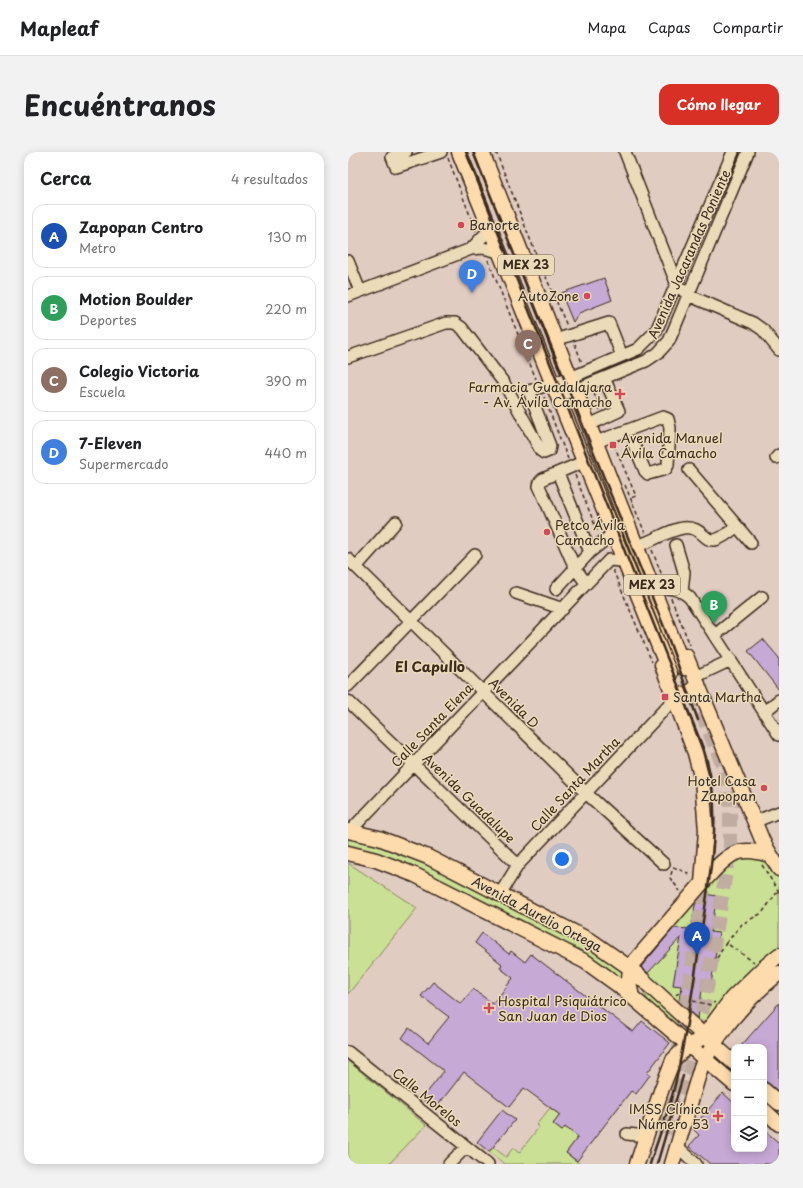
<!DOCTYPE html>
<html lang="es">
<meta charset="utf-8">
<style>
:root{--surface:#fff;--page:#f2f2f2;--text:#202124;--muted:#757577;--line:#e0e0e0;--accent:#d93025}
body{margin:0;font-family:"Playpen Sans",sans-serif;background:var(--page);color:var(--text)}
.controls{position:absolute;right:12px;bottom:12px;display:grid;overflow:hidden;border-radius:8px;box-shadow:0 2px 10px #0003}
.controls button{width:36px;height:36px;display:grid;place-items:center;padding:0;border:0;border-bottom:1px solid var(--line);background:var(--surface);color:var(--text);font:20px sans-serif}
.you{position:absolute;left:214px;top:707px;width:14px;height:14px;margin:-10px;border:3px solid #fff;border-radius:50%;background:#1a73e8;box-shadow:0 0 0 6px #1a73e833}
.badge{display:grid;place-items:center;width:26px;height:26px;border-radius:50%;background:var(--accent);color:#fff;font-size:13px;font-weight:700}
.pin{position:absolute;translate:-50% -33px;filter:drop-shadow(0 1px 2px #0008)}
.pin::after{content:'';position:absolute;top:21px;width:14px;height:12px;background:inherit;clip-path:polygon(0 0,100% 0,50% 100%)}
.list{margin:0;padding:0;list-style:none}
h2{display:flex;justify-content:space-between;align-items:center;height:52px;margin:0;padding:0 16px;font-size:17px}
h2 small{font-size:13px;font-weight:400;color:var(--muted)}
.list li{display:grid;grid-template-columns:26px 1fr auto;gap:12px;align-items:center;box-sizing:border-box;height:64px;margin:0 8px 8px;padding:0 8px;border:1px solid var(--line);border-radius:12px}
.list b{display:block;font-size:15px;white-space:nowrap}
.list p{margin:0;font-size:13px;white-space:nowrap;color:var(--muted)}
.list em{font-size:13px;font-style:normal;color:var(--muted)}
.icon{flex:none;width:22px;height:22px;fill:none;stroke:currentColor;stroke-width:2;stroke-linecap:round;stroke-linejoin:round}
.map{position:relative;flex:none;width:431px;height:1012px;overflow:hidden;border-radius:12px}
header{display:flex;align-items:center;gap:24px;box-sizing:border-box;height:56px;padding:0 20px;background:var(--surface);border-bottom:1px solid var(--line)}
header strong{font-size:19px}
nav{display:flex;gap:22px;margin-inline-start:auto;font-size:14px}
.intro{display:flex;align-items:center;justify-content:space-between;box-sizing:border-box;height:96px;padding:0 24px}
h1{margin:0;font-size:28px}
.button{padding:10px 18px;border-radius:12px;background:var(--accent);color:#fff;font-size:14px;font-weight:700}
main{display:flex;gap:24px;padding:0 24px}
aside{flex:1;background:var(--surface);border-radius:12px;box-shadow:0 2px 10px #0003}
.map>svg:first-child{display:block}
</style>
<header>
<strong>Mapleaf</strong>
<nav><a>Mapa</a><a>Capas</a><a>Compartir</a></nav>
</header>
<div class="intro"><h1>Encuéntranos</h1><a class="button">Cómo llegar</a></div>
<main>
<aside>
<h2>Cerca<small>4 resultados</small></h2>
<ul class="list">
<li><span class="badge" style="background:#1a4fb4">A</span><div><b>Zapopan Centro</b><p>Metro</p></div><em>130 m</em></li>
<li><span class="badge" style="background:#2e9e5b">B</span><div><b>Motion Boulder</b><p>Deportes</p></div><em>220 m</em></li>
<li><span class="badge" style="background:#8d6e63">C</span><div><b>Colegio Victoria</b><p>Escuela</p></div><em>390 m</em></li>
<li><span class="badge" style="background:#3f7fe0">D</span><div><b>7-Eleven</b><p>Supermercado</p></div><em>440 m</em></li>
</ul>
</aside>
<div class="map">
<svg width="431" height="1012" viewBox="0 0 431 1012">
<rect width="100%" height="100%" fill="#e1ccc1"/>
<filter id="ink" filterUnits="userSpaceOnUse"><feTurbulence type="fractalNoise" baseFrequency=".025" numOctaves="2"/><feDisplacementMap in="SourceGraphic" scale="8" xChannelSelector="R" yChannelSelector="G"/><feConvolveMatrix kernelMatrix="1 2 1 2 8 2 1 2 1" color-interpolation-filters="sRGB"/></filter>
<g filter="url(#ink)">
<path fill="#cae095" stroke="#82855a" d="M0,682l42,10 235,121 -1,17 -276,-131z
M393,704l18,2 20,17v78l-73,77 -72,-63 55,-64 43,-41z
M0,711l69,45 -69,86z
M292,831l56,50 -5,7c-19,-17 -44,-32 -51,-57z
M0,909l78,64 -37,39h-39l-2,-2z
M202,956l10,7 -7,9 9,7 3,-4 13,10 -12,16 14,11h-75l-16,-12 4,-5 13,10 7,-9 6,5 20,-26 -3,-2z"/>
<path fill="#c6a9d5" stroke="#3b2a1e" d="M256,126l8,22 -33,13 -6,9 -12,-29z
M415,487l16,19v32l-31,-39z
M356,742l13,2 -6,36 8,1 -9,58 -8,-1 -4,28 -19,-17 2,-15 -8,-1 8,-48 -33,36 -7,-6 33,-39 17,1 4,-24z
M134,781l27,21 2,-3 14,11 6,-8 102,78 9,-11 28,22 -23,30 3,2 -14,19 -5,-3 -54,70 -11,-8 12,-16 -13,-10 -3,4 -9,-7 7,-9 -36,-27 -15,19 -45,-35 -29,37 -13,-10 22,-28 -42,-33 7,-10 19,15 21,-26 -28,-21 12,-14 28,22 12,-15 20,15 20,-26 -13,-10 2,-4 -27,-21z
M431,851v89l-15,-12v-33h-24z
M375,941l11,10v46h30v-19l15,13v21h-69l-21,-18 10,-11 -7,-7z
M154,958l13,10 -26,32 -12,-10z"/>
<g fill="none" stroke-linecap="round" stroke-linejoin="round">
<path stroke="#c0aca0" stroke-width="14" stroke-dasharray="14 7" stroke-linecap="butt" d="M310,979l18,-64 30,-192
M322,983l20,-64 16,-77 24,-146v-43l-7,-39 -35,-86"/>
<defs>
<path id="minor" d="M58,0l-14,5 4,10 45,-15
M277,0l52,133 11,10 65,28 10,7 16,20
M123,97l19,-20
M0,109l12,30
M0,144l123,-47 12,-1 16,4
M207,188l54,-17 13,33
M0,205l98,-34h9l7,5 42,55 37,68 3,2 5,-2 1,-5 -21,-55 41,-13 68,-29 18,-18 77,-179
M209,245l89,-36 12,-8 11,-12 79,-189
M241,273l30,-14 -15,-33
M248,290l67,-25 5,2 2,9 -2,37 -2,4 -18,5 -3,-3 -11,-26
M428,306l3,-3
M235,310l-40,17 -3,3 -1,4 36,82 11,15
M210,321l32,79
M389,374l14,17
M294,392c13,-4 27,-14 41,-16 28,-3 17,30 54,-2l-48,-56
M328,393l8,27 -2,20
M0,407l239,235 77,70
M8,415l40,-45
M310,436c13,0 23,1 32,10l89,137
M208,437l34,-37 21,-17
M168,441l47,16
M367,483l47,-38
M347,525l36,-17
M0,534l127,-131
M0,549l170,164
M416,560l15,-12
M406,670l25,-10
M2,679l259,-271 12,1
M152,742l18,-29 157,-167
M0,900l140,112
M279,982l19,2
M329,994l19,18
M101,1012l17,-17"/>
<path id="major" d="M111,0l211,522
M134,0l202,516
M338,504l77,186 16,27
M324,540c9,5 21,1 26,-8
M0,679l31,7 49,19 165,85 37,26 104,95
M0,701l28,7 39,15 171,87 32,23 116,99
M354,731c23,-24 31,-40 67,-28
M284,845c-3,-13 -5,-23 1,-34l69,-80 4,-52 -4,-51 -7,-27 -33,-88
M416,938l15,13
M416,958l15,14
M289,1012l25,-76 11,-28 8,-8 23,-16 28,-38 30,-29 17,-14
M324,1012l29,-97c18,-36 47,-69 78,-94"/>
</defs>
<use href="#minor" stroke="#3b2a1e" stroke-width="14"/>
<use href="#major" stroke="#3b2a1e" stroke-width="17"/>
<path stroke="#3b2a1e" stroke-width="1.5" stroke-dasharray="4 3" stroke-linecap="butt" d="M148,0l38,97 33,77
M100,6l28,73
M140,108l48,119
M227,192l7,19
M246,241l6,17
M196,245l24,62
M266,293l22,51 -5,2
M227,323l23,58
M277,333l20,48
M304,398l11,28
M265,418l39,92
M323,446l19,47
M414,713l17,27
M325,715l15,6 3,3
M324,719l-2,7 10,13
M378,791l16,-19 20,-11 16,-22
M369,806l9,-15 28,19
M328,843l7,-6
M345,849l18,4 4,-3"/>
<use href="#minor" stroke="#ecdbb8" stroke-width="11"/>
<use href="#major" stroke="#fedbac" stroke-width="14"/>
<path stroke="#3b2a1e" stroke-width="2.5" d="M118,0l237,596c21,61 8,118 -1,180 -7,48 -14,95 -24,143 -6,32 -18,62 -28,93
M125,0l191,475 34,93
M309,1012l26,-88"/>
</g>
</g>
<g fill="#d1495b" stroke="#ecdbb8" stroke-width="1.5">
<circle cx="113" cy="73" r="4"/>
<circle cx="239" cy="144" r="4"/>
<path d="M270 236h4v4h4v4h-4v4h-4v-4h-4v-4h4z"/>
<rect x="261" y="289" width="8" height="8" rx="2"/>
<circle cx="199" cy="380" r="4"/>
<rect x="313" y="541" width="8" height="8" rx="2"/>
<circle cx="416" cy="636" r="4"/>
<path d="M139 850h4v4h4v4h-4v4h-4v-4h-4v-4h4z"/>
<path d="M368 958h4v4h4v4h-4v4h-4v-4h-4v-4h4z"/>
</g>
<g text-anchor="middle" stroke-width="3" stroke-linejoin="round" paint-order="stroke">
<g fill="#ecdbb8" stroke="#705f4c" stroke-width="1">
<rect x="150" y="103" width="56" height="20" rx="3"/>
<rect x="276" y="423" width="56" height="20" rx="3"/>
</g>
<g font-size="12" font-weight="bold" fill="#3b2a1e">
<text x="178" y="117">MEX 23</text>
<text x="304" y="437">MEX 23</text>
</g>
<g font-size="13" fill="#3b2a1e" stroke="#ecdbb8" text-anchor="start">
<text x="121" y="78">Banorte</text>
<text x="231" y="149" text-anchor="end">AutoZone</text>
<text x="264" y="240" text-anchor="end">Farmacia Guadalajara<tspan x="264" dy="15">- Av. Ávila Camacho</tspan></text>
<text x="273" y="291">Avenida Manuel<tspan x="273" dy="15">Ávila Camacho</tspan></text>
<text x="207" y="378">Petco Ávila<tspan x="207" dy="15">Camacho</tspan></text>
<text x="325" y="550">Santa Martha</text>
<text x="408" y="634" text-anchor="end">Hotel Casa<tspan x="408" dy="15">Zapopan</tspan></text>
<text x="150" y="854">Hospital Psiquiátrico<tspan x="150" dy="15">San Juan de Dios</tspan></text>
<text x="361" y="962" text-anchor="end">IMSS Clínica<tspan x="361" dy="15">Número 53</tspan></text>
</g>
<g font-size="13" fill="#3b2a1e" stroke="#ecdbb8">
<text transform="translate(341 102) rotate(-66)" y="5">Avenida Jacarandas Poniente</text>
<text transform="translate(166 551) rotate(45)" y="5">Avenida D</text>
<text transform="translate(84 573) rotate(-46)" y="5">Calle Santa Elena</text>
<text transform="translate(227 632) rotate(-47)" y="5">Calle Santa Martha</text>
<text transform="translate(121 646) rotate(44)" y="5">Avenida Guadalupe</text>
<text transform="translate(189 762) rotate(28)" y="5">Avenida Aurelio Ortega</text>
<text transform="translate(79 945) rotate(39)" y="5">Calle Morelos</text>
</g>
<g font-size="14" font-weight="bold" fill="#3b2a1e" stroke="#ecdbb8">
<text x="82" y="520">El Capullo</text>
</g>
</g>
</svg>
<div class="controls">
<button>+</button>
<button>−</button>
<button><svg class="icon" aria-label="layers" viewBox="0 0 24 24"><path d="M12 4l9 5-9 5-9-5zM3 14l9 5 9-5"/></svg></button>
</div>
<div class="you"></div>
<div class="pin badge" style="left:349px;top:803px;background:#1a4fb4">A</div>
<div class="pin badge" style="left:366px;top:472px;background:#2e9e5b">B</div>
<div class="pin badge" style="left:180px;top:211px;background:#8d6e63">C</div>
<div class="pin badge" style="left:124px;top:141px;background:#3f7fe0">D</div>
</div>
</main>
